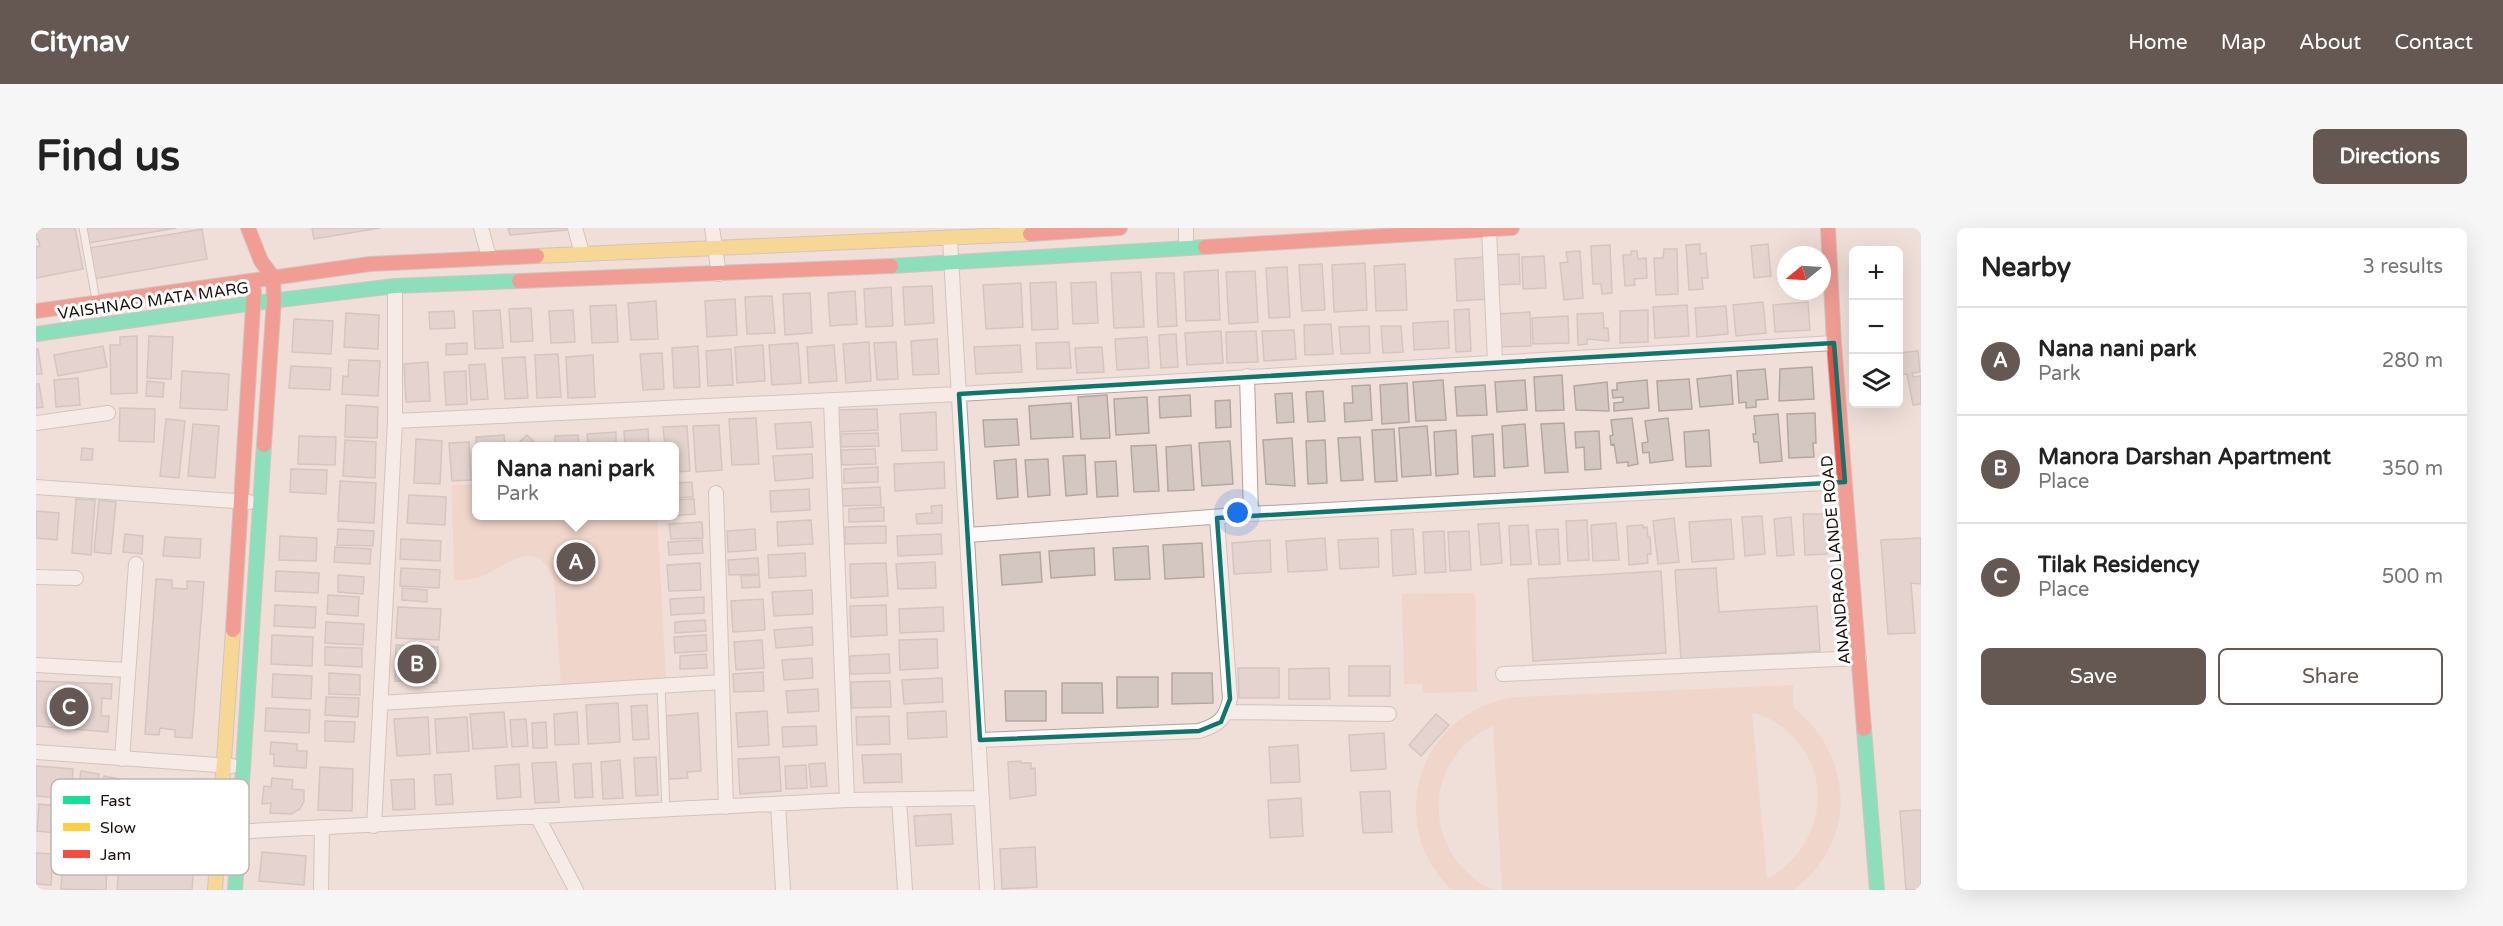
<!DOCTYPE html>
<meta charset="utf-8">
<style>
:root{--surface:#fff;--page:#f6f6f6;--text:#222;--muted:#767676;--line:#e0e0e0;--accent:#655853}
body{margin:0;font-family:"Varela Round",sans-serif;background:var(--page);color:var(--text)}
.controls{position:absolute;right:18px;top:18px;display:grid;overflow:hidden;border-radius:9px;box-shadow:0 6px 24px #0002}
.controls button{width:54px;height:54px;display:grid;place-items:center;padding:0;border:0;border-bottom:2px solid var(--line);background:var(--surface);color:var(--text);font:30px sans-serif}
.compass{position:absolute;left:1741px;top:18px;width:54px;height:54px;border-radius:50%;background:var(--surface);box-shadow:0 6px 24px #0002;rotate:252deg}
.you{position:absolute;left:1202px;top:285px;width:21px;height:21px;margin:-15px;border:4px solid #fff;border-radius:50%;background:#1a73e8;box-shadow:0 0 0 9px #1a73e833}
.badge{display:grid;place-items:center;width:39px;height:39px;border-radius:50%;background:var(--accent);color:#fff;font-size:20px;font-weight:700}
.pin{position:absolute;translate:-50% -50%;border:3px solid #fff;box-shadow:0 2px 6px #0006}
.popup{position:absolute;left:436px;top:214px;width:207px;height:78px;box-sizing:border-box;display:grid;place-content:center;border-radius:9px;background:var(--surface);filter:drop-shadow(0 2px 4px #0005);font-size:20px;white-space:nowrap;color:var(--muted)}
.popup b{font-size:22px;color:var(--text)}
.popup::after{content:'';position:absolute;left:50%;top:100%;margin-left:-12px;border:12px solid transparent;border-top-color:var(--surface)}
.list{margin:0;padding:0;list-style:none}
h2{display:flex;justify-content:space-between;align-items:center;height:78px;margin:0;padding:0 24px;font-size:26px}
h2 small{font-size:20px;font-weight:400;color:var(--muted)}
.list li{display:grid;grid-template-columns:39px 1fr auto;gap:18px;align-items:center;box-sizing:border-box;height:108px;padding:0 24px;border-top:2px solid var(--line)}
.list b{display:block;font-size:22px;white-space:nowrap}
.list p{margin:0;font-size:20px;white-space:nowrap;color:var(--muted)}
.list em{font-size:20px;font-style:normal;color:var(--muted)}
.actions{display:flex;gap:12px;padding:18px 24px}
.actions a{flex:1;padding:14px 0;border:2px solid var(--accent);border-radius:9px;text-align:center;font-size:21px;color:var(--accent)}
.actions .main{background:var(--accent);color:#fff}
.icon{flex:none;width:33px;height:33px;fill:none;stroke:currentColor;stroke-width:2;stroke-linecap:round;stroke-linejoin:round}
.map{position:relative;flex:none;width:1885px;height:662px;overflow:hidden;border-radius:9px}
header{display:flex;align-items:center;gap:36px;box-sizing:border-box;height:84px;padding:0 30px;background:var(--accent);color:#fff}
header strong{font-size:28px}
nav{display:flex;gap:33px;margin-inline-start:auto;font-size:21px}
.intro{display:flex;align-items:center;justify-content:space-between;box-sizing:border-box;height:144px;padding:0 36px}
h1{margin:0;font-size:42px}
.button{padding:15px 27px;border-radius:9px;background:var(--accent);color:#fff;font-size:21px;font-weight:700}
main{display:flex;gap:36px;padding:0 36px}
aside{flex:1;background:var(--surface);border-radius:9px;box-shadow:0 6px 24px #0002}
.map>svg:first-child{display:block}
</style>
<header>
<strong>Citynav</strong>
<nav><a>Home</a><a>Map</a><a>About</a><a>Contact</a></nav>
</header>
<div class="intro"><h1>Find us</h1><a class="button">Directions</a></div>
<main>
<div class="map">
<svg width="1885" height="662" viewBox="0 0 1885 662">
<rect width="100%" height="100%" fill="#f0dfd8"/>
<path fill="#efcab8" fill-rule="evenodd" d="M441,256v32h180l9,162 -105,7 -7,-106c-17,-41 -43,-17 -67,-5 -10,5 -23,6 -33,7l-2,-96z
M1439,365l2,99 -54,1v-9h-19l-2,-90z
M1757,457v22c61,48 66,136 0,183h-291l-9,-164c-74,32 -71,132 1,164h-42c-71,-67 -31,-183 66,-193zM1716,485c13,2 26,10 36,19 49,43 34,118 -21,147z"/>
<path fill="#d4c6c1" stroke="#b4a7a2" stroke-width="1.5" d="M0,0h39l8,41 -47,9v-31l4,-1 -2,-7h-2z
M51,0h89l-87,15z
M276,0h68l-66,11z
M472,0h58v2l-56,5z
M166,1l5,30 -113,20 -5,-31z
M1664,16v10l6,-1 2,25h-6l1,11 -14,1 -3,-45z
M1732,16l3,32 -17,2 -3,-32z
M1574,17l2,48 -10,1 -1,-10h-8l-2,-38z
M1628,21h13l1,45 -22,1 -2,-37h9z
M1544,23l3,47 -19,2 -4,-37 8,-1 -2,-10z
M1595,23h6l1,8 8,-1 1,20 -13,1 1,6 -10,1 -2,-31h8z
M1483,26l1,30 -25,1 -2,-30z
M1508,28l2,32 -23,1 -1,-32z
M1449,29l3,42 -31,2 -2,-42z
M1329,35l2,47 -33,2 -2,-47z
M1286,36l3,46 -23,1 -3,-46z
M1369,36l2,46 -31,1 -2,-45z
M1251,39l3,50 -21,1 -3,-50z
M1182,42l2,50 -34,1 -2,-49z
M1219,43l3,51 -29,2 -3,-52z
M1105,44l3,55 -30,1 -3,-55z
M1120,45h18l3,53 -19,1z
M1020,54l2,47 -26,1 -2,-47z
M1060,54l2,41 -25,1 -2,-41z
M985,55l2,44 -37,2 -3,-44z
M896,58l2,37 -29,2 -2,-38z
M855,59l2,39 -27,1 -2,-38z
M819,63l2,33 -27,2 -2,-33z
M774,65l2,40 -27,2 -2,-41z
M736,68l3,37 -28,1 -2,-37z
M699,71l2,36 -30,2 -2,-36z
M620,73l2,38 -27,1 -3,-37z
M1727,74l3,31 -30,3 -3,-31z
M1772,74l2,28 -35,2 -2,-27z
M580,77l2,37 -26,1 -2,-37z
M1651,77l2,31 -34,2 -2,-31z
M1690,78l2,28 -31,3 -2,-29z
M495,80l2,33 -22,1 -2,-33z
M1433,81l2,42 -15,1 -2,-42z
M464,82l3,38 -28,1 -2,-38z
M537,82l2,32 -24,1 -2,-32z
M1612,82v32l-28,1v-32z
M418,83l1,17 -25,1 -1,-17z
M1494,84l1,34 -32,1 -2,-33z
M310,85l33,2 -1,34 -34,-2z
M1567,85l1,15h4l1,13 -22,-2v5l-9,1 -1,-31z
M1532,88l1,27 -36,1 -1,-26z
M258,91l39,2 -2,33 -39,-2z
M1412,93l1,27 -35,2 -1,-27z
M1295,96l2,30 -28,1 -1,-30z
M1333,98l1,27 -29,1 -2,-27z
M1345,98h20l2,26 -20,1z
M1258,102l2,29 -32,2 -2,-30z
M1185,103l2,32 -36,2 -2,-32z
M1220,103l2,31 -31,1 -1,-31z
M1140,106l2,33 -17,1 -2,-33z
M101,108v57l-26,1 -1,-49h10v-8z
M113,108l24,1 -2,42 -24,-1z
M1111,109l2,31 -32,2 -2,-31z
M901,111l2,35 -26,1 -2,-34z
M833,114l2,39 -25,2 -3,-39z
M860,114l2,37 -21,1 -3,-37z
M1033,114l2,26 -34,1 -1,-26z
M431,115v11l-21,1v-11z
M762,115l3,40 -29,2 -3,-40z
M727,117l2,36 -28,2 -2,-36z
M798,117l3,36 -28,2 -2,-36z
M984,117l2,27 -46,2 -2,-27z
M67,118l4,21 -49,9 -4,-21z
M662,118l2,41 -26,1 -2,-40z
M1066,119l2,25 -27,1 -2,-25z
M0,121h2l4,25h-6z
M695,121l2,36 -25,1 -2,-35z
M1882,123l2,21 -8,1 1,4 8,-1v28l-8,1 -6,-31 -9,1v-22z
M626,125l2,36 -21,1 -3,-36z
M522,126l3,43 -24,1 -2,-43z
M557,127l2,42 -27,1 -2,-41z
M489,129l3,41 -23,1 -3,-41z
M313,132l31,1 -2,35 -36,-2 1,-18 5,1z
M392,134l2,39 -24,1 -2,-38z
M449,136l3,35 -17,1 -2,-35z
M255,138l40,2 -1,22 -41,-2z
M1776,139l2,32 -35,2 1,-32z
M1729,141l3,30 -12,1v7l-10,1v-6l-7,1 -2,-32z
M146,143l47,3 -2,36 -47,-2z
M430,143l1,33 -21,1 -2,-33z
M1526,147l2,35 -28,1 -2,-34z
M1695,147l2,29 -33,3 -3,-28z
M42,150l2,27 -24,2 -2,-27z
M1653,151l3,30 -33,2 -2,-30z
M1407,152l3,40 -30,1 -3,-39z
M1489,152l2,30 -30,2 -2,-30z
M1611,152l2,28 -35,3v-8l9,-1v-5l-10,1 -1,-8h5v-7z
M111,153l17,2 -1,14 -17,-1z
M1571,154l2,29 -33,-1 -2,-24z
M1371,155l2,39 -27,2 -2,-39z
M0,156h3l4,23 -7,1z
M1334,157l2,35 -27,2 -1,-19h9l-1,-17z
M1449,157l2,30 -30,1 -2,-29z
M1287,163l2,30 -17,1 -2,-30z
M1256,165l2,29 -17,1 -2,-29z
M1071,167l3,43 -29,1 -3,-42z
M1154,167l1,21 -31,2 -1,-21z
M1111,169l2,36 -33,2 -2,-36z
M1194,172l1,27 -15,1 -1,-27z
M1035,175l2,34 -42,2 -2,-33z
M310,177l32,2 -1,31 -32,-1z
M84,180l35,1 -1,33 -35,-1z
M841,181l1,21 -41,2 -1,-22z
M900,184l1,38 -35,1 -2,-37z
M1779,185l1,30h-3l1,14 -25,1 -2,-44z
M1742,186l4,47 -22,2 -2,-21h-4l-1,-8h3l-2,-18z
M720,190l3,46 -27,1 -3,-46z
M1596,190l6,46 -10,2v-4l-11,1 -3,-19 -3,1 -1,-9 3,-1 -2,-15z
M1632,190l5,42 -23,3 -1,-11 -6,1 -1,-10 6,-1 -3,-21z
M130,191l19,2 -6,57 -19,-2z
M981,191l2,26 -34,2 -2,-27z
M775,194l2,25 -36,2 -2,-25z
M1528,195l4,49 -23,1 -4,-49z
M157,196l26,2 -4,52 -27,-2z
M1489,196l3,42 -24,2 -2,-42z
M683,197l3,45 -26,2 -3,-46z
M651,198l3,45 -15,1v-26h-10l-2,-19z
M1391,198l4,49 -29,2 -3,-49z
M612,201l1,17h-24l-1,-15z
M1358,201l3,52 -22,1 -3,-52z
M1420,202l2,44 -22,2 -2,-44z
M1673,202l2,36 -25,1 -2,-35z
M1563,203l2,38 -16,1 -1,-23 -8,1 -1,-16z
M580,204v14h-28l-1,-12z
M842,205l1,13 -38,1v-13z
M1457,206l2,42 -21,1 -2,-41z
M468,207l1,11 -28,1 -1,-10z
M491,207l11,11h-23z
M542,207l1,11h-24v-10z
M263,208l37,1 -1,28 -37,-1z
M1324,209l3,43 -22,1 -3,-43z
M1256,210l3,48 -29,-2 -3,-44z
M380,211l26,2 -2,43 -26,-1z
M309,212l31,2 -1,36 -32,-2z
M1289,212l2,43 -19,1 -2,-43z
M1194,213l3,43 -31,2 -3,-43z
M433,214l2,38 -19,1 -3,-38z
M1120,217l3,46 -25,1 -3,-46z
M1155,217l3,45 -26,1 -2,-44z
M46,220l11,1 -1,11h-11z
M839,221l1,15 -34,1 -1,-15z
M776,226l1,24 -38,3 -2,-25z
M1049,227l2,39 -21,2 -3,-40z
M980,231l2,38 -21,2 -3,-38z
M1012,231l2,36 -22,2 -3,-37z
M1080,233l2,35 -21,1 -2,-35z
M908,234l1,26 -50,3 -1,-27z
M842,239v15l-34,1v-14z
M255,241l36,1 -1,24 -36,-2z
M304,253l36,2 -2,40 -36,-2z
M656,254l1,15 -18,1v-15z
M844,259l1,18 -39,1 -1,-17z
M773,261l1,21 -39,2 -1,-21z
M373,267l37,2 -1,28 -38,-2z
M40,271l19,1 -4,55 -19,-2z
M658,271l1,15 -26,2h6v-16z
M63,272l17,2 -5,52 -17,-2z
M906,277v18l-25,1 -1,-10 16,-1 -1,-7z
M848,279v14l-35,1v-13z
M0,283l23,2 -2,27 -21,-2z
M1767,286h22l2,40 -22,1z
M1726,288l3,38 -20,2 -3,-39z
M1755,289l3,38 -17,1 -3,-37z
M1638,290l5,44 -21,2 -5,-43z
M1695,291l3,40 -42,3 -3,-40z
M775,292l2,24 -35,2 -1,-24z
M1551,292l2,40 -21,1 -2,-40z
M666,294l1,16 -32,1 -2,-15z
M1463,295l3,40 -21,2 -3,-41z
M1580,295l3,37 -26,1 -2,-36z
M1492,297l3,39 -20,1 -2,-39z
M1607,297v3l4,-1 1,10h2l1,17h-4l1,9 -19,2 -2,-39z
M850,298v17l-41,1v-17z
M302,301l36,2 -1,15 -36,-1z
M719,301l1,21 -28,2 -1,-21z
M1377,301l3,45 -23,2 -2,-46z
M1522,301l2,35 -21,1 -3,-35z
M1408,303l2,41 -21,1 -2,-41z
M1433,303l2,39 -21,1 -2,-39z
M89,306l18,2 -1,18 -19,-2z
M905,306l1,20 -44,2 -1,-20z
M244,308l37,2 -1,23 -37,-1z
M129,309l36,2 -1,19 -37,-2z
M1289,310l2,32 -39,2 -2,-31z
M1342,310l1,29 -39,2 -2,-29z
M1885,310v46l-10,-1 4,50 -27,1 -7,-94z
M365,311l40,2 -1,20 -40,-2z
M666,312l1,13 -34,2 -1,-13z
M1234,312l1,32 -37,2 -2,-31z
M1166,315l2,34 -39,2 -2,-34z
M1112,318l2,33 -35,1 -2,-32z
M299,319l36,2 -1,15 -36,-2z
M1058,320l1,27 -44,3 -2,-27z
M1004,324l2,30 -40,3 -2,-30z
M769,325l1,23 -37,2 -1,-23z
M722,330l1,16 -30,1 -1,-15z
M899,334l1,26 -38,1 -2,-25z
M664,335l1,27 -32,1 -2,-26z
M850,335l2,33 -37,2 -1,-34z
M365,340l39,2 -1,18 -39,-2z
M1680,340l3,44 98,-6 3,45 -139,8 -6,-89z
M240,343l43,2 -1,20 -43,-2z
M1625,343l5,82 -133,8 -5,-82z
M302,347l26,2 -1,17 -25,-2z
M723,347l1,12 -18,1 -1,-12z
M120,351l16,1v8l15,1v-8l17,1 -12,156 -17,-1v-7l-15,-2 -1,7 -14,-1z
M366,360l25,2v12l-25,-2z
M776,362l1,24 -39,2 -2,-24z
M292,367l31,2 -1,19 -31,-2z
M668,369v16l-33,2 -1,-16z
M727,371l2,31 -32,2 -2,-31z
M239,377l41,2 -1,21 -41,-2z
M850,377l1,30 -36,2 -1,-31z
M362,379l43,2 -2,31 -43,-2z
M907,379l1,24 -44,2 -1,-24z
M669,392l1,11 -31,2v-11z
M290,394l38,2 -1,21 -38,-2z
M776,399l1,18 -37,3 -2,-18z
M236,407l41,2 -1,29 -41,-2z
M670,407l1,16 -32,2 -1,-16z
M901,411l1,29 -38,2 -1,-30z
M726,412l2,28 -28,2 -2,-28z
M360,417l42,2 -1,36 -42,-2z
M289,419l37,1v19l-37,-2z
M670,426l1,14 -27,1v-13z
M853,426l1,19 -40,1v-18z
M776,430l1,20 -29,2 -2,-20z
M1313,438h41v30h-41z
M1202,440h41v30h-40z
M1293,440l1,31h-41v-30z
M727,444l1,19 -30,1 -1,-18z
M293,445l31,2v20l-31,-1z
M1136,445h40l1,30 -41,1z
M237,446l39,2 -1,23 -39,-2z
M1081,449h41v30l-41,1z
M906,450l1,24 -39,2 -2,-24z
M0,453l76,3 -1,15 -9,-1 -1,18h8l-1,16 -72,-6z
M854,453l1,26 -39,1 -1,-26z
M1026,455h40l1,30h-41z
M782,461l1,22 -31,2 -2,-22z
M969,463h41v30h-40z
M290,469l33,1 -1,19 -33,-2z
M582,475l2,39 -32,2 -2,-39z
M611,477l2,34 -16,1 -2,-34z
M230,480l44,2 -1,23 -44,-2z
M731,483l2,34 -31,2 -2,-34z
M910,483l1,26 -39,2 -1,-26z
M468,484l3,35 -34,2 -3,-35z
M541,484l2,32 -24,1 -1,-31z
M662,485l3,58 -14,1 1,6 -19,1 -4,-63z
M1400,486l13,11 -28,31 -12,-11z
M853,488l1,28 -33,1 -1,-28z
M392,489l2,37 -33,2 -3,-37z
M431,489l2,34 -32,2 -2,-34z
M490,491l2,27 -16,1 -2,-27z
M289,493l30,1 -1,20 -29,-1z
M510,494l1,26h-14l-1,-25z
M780,498l1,19 -34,2 -1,-20z
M1348,505l2,36 -35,2 -2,-36z
M235,514l26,2v7h10l-1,17 -32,-2v-12h-4z
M1262,517l2,37 -29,1 -2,-36z
M865,526l1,28 -38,1 -2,-28z
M620,529l2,38 -22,1 -2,-38z
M743,529l2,34 -41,3 -2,-35z
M584,532l3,38 -20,1 -2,-37z
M985,533v2h10v6l4,-1 1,27 -26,4 -2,-37z
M520,534l3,40 -24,1 -3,-40z
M555,535l2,34 -18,1 -2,-34z
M789,535l2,23 -16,1 -2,-23z
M483,536l2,33 -24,2 -2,-33z
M770,537l1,23 -21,1 -1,-23z
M0,538l37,3 -2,30 -35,-3z
M284,539l33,2 -1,42 -34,-1z
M45,543l18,3 -4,28 -18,-3z
M415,546l2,30 -17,1 -2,-30z
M68,548l21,4 -5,25 -20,-4z
M236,550l21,2 -1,9 12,1v11l-4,8 -9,5 -21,-1 1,-10 -9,1 2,-18 7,1z
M378,551l1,30 -22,1 -2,-30z
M1354,563l2,41 -29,1 -3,-41z
M1265,570l2,38 -33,2 -2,-38z
M3,576l40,4 -2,27 -40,-4z
M1885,582v80h-15l-6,-79z
M915,586l2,30 -37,2 -2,-30z
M111,610l46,5 -1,14 -46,-5z
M999,619l2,40 -35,2 -2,-40z
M226,624l44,4 -2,29 -45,-4z
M0,625l17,1 -2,31 -15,-1z
M27,632l44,3 -1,27 -45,-1z
M83,640l74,7 -1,15h-75z"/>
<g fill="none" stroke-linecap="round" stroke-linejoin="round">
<defs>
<path id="lane" d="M47,0l13,72
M625,458l5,124"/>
<path id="street" d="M445,0l8,29
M539,0l7,25
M676,0l7,46
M1150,0v20
M1453,1l6,133
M914,11l37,651
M1211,148l4,138
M795,173l16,399
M359,193l564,-27 875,-51
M0,195l72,-10
M0,259l213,15
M680,265l10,314
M932,307l283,-21 594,-32
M0,349l40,1
M0,437l91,5
M1467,446l356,-16
M344,475l342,-21
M1191,484l162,2
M944,512l219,-9c19,-6 27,-12 31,-32l-13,-181
M0,524l196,14
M86,531l14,-195
M863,571l6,91
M742,576l5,86
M501,588l39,74
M338,598l21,-405v-135
M196,604l615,-32 135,-2
M285,662l1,-62"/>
<path id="fast" d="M855,38l314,-19
M0,106l218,-31 141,-17 124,-5
M1828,501l13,161
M199,662l29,-445"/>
<path id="slow" d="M501,28l493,-22
M179,662l18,-260"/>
<path id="jam" d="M212,0l13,33 12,16 1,23 -10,145
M1792,0l6,115 30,386
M994,6l90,-6
M1169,19l307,-19
M483,53l372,-15
M0,83l334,-47 167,-8
M197,402l21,-339"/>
</defs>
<use href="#lane" stroke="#b0a39e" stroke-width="9"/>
<use href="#street" stroke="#b0a39e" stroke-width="16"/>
<use href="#fast" stroke="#b0a39e" stroke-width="16"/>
<use href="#slow" stroke="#b0a39e" stroke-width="16"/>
<use href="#jam" stroke="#b0a39e" stroke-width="16"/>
<use href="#lane" stroke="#fdfaf9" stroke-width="7"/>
<use href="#street" stroke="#fdfaf9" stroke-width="14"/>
<use href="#fast" stroke="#16e098" stroke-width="14"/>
<use href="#slow" stroke="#ffcf43" stroke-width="14"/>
<use href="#jam" stroke="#f24e42" stroke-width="14"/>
</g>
<path d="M0 0H1885V662H0ZM1798,115l11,139 -628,36 13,181 -9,23 -22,9 -219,9 -21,-346z" fill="#f0dfd8" fill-opacity=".55" fill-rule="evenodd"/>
<path fill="none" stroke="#0f766e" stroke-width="4.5" stroke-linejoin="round" d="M1798,115l11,139 -628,36 13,181 -9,23 -22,9 -219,9 -21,-346z"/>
<g text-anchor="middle" stroke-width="6" stroke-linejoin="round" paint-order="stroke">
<g font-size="16" fill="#1a100b" stroke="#fff">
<text transform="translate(117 72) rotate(-8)" y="6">VAISHNAO MATA MARG</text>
<text transform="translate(1799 332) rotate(-95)" y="6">ANANDRAO LANDE ROAD</text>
</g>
</g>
<rect x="15" y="551" width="198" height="96" rx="9" fill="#fff" stroke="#bab7b6" stroke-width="1.5"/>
<rect x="27" y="568" width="27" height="8" fill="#16e098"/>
<rect x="27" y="595" width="27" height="8" fill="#ffcf43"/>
<rect x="27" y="622" width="27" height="8" fill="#f24e42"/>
<g font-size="16" fill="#1a100b">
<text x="64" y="578">Fast</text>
<text x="64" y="605">Slow</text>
<text x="64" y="632">Jam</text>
</g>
</svg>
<div class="controls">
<button>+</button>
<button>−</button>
<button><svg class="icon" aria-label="layers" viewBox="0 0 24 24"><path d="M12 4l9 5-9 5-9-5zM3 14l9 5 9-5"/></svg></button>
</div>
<svg class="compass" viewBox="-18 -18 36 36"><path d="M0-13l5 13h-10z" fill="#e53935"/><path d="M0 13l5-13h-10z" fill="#767676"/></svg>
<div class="you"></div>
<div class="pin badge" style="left:540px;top:334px">A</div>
<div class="popup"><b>Nana nani park</b>Park</div>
<div class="pin badge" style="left:381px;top:436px">B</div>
<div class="pin badge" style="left:33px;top:479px">C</div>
</div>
<aside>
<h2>Nearby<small>3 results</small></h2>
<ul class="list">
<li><span class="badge">A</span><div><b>Nana nani park</b><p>Park</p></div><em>280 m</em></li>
<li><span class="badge">B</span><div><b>Manora Darshan Apartment</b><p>Place</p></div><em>350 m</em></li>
<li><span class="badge">C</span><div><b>Tilak Residency</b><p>Place</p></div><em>500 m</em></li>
</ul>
<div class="actions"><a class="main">Save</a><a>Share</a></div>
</aside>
</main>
